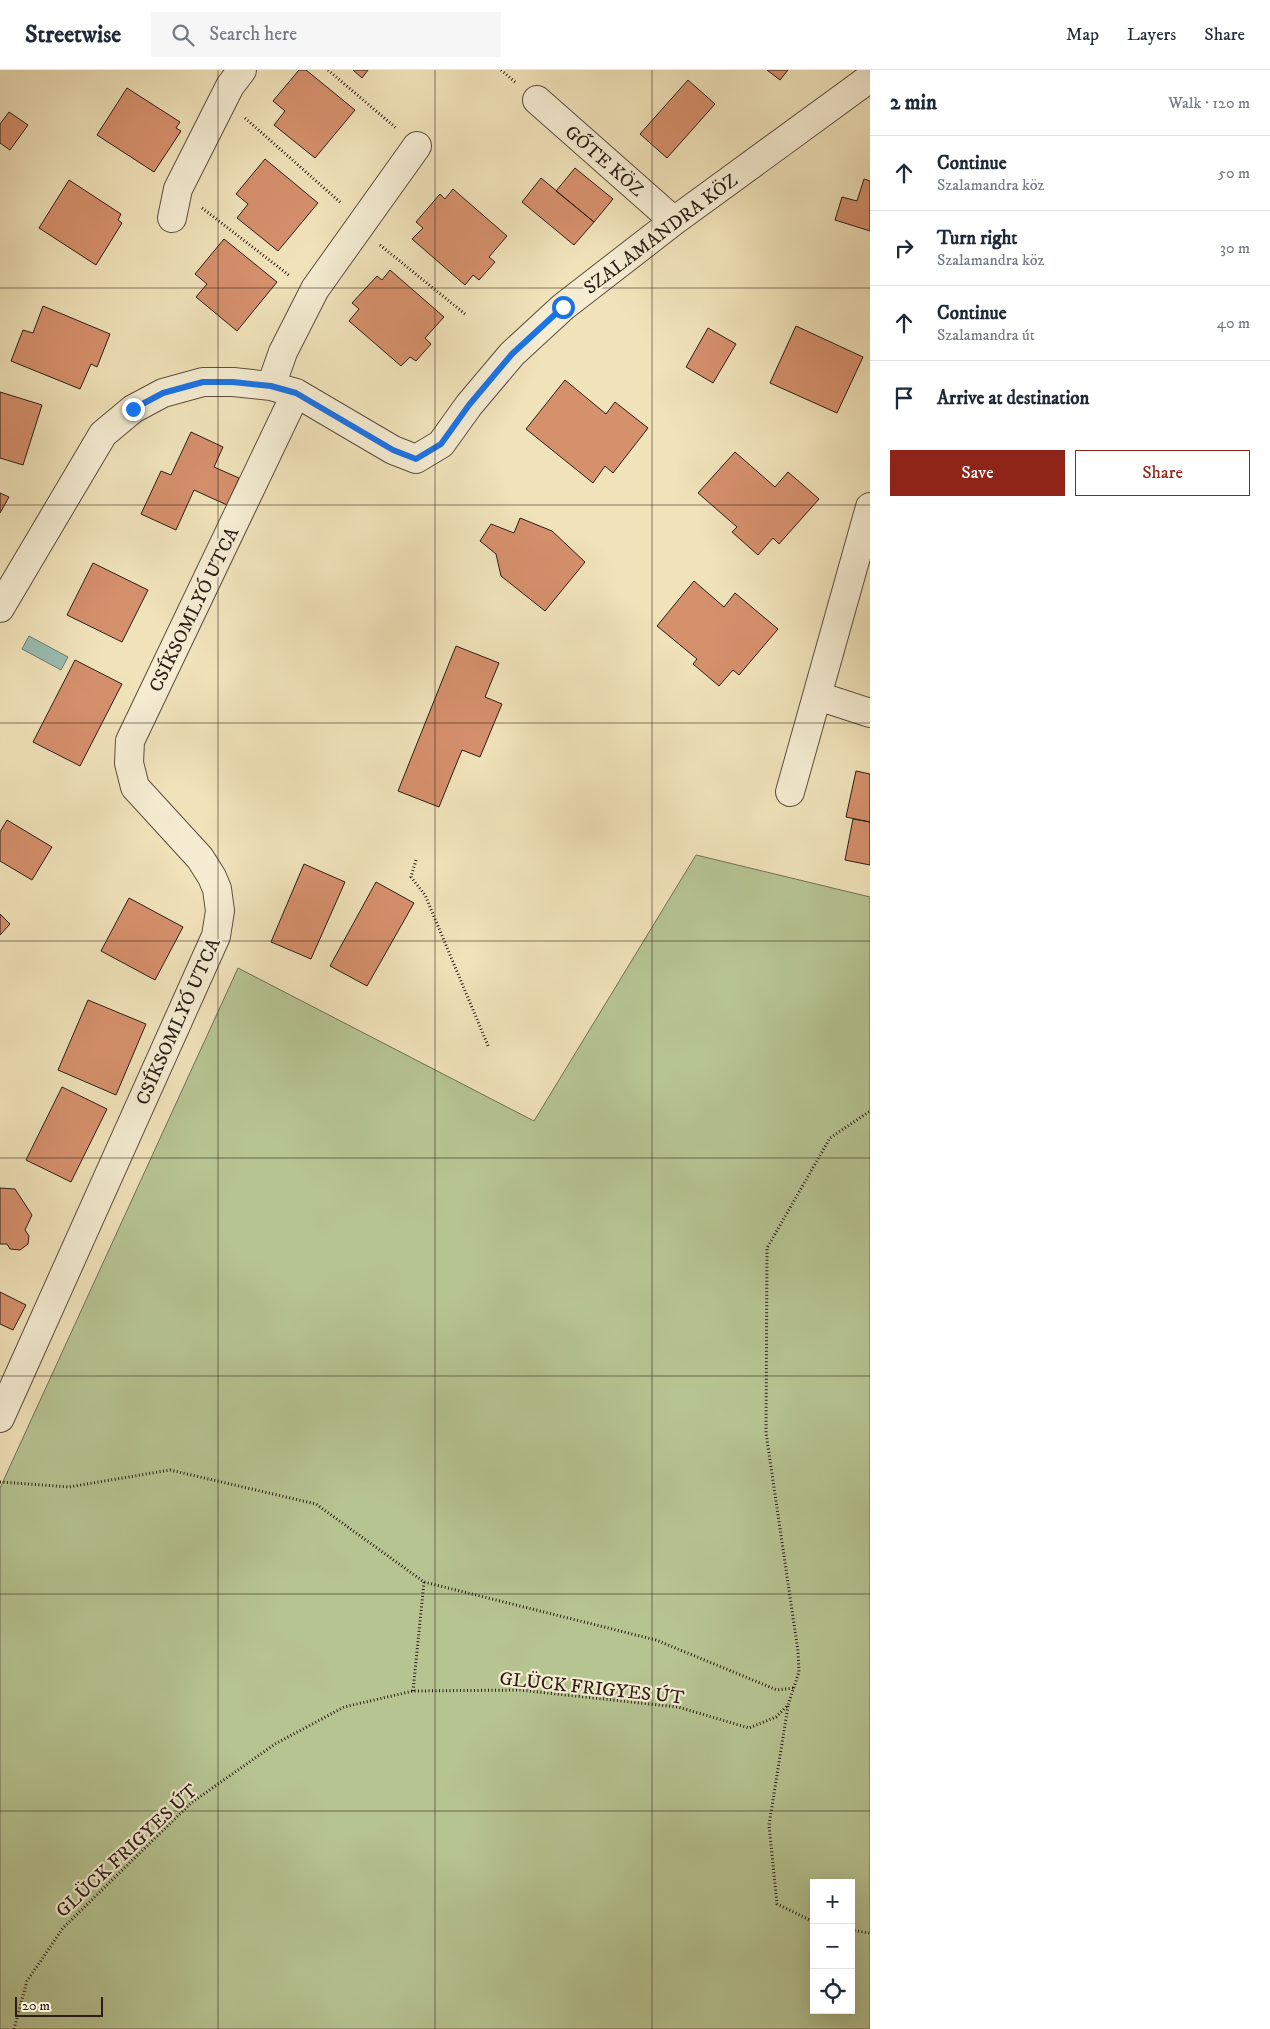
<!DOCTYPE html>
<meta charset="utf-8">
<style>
:root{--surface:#fff;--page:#f6f6f7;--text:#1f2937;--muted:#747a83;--line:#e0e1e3;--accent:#8f2418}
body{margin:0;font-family:"IM FELL DW Pica",serif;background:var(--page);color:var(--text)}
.controls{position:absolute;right:15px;bottom:15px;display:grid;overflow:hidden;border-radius:0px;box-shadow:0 5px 20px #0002}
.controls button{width:45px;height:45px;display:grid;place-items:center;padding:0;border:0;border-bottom:1px solid var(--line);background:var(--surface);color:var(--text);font:25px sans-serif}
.scale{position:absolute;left:15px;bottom:12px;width:88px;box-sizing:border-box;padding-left:5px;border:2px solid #2b1d16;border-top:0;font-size:14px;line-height:18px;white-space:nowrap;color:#2b1d16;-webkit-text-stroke:4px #f5ecd2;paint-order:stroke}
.stop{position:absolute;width:15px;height:15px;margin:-11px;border:4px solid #1a73e8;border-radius:50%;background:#fff}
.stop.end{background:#1a73e8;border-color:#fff;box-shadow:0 1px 5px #0008}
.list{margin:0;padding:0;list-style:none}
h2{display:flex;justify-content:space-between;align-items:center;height:65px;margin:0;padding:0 20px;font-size:21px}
h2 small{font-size:16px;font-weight:400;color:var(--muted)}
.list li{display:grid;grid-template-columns:32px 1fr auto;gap:15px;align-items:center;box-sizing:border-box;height:75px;padding:0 20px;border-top:1px solid var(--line)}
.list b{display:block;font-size:19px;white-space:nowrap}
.list p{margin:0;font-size:16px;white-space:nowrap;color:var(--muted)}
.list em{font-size:16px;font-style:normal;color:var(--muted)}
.actions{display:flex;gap:10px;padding:15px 20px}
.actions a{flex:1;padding:11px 0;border:1px solid var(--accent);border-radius:0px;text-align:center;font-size:18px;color:var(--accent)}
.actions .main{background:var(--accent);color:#fff}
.icon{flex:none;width:28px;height:28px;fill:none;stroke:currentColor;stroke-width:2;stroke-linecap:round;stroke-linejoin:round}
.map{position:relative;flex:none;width:870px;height:1959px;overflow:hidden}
header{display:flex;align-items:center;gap:30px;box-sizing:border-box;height:70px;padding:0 25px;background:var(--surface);border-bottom:1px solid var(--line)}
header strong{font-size:24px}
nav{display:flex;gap:28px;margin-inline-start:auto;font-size:18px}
.search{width:350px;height:45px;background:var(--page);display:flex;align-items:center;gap:12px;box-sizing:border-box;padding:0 18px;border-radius:0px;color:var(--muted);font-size:19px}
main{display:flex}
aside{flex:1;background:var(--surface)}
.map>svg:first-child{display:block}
</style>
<header>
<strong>Streetwise</strong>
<div class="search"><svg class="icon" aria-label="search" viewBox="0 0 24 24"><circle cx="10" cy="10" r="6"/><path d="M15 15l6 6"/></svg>Search here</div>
<nav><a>Map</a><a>Layers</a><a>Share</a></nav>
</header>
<main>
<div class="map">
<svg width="870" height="1959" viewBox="0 0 870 1959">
<rect width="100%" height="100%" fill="#f0e2b9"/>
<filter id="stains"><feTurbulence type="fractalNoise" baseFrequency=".004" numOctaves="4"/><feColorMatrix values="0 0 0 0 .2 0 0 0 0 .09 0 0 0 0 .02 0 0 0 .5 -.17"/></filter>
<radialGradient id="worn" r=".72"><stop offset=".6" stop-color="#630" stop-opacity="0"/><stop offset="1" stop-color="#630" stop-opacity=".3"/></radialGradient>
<path fill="#b6c492" stroke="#707054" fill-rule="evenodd" d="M696,785l174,42v1132h-870v-541l238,-520 296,153zM814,1813h37v127h-37z"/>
<path fill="#9abdb2" stroke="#6e7d74" d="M29,566l39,21 -7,13 -39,-21z"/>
<path fill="#d5906c" stroke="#2b1d16" d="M299,0h7l49,40 -40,48 -41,-33 11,-14 -12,-10z
M353,0h15l-6,8z
M767,0h21l-8,10z
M688,10l27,24 -48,54 -27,-24z
M127,18l53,34 -4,6 5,3 -27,41 -57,-37z
M9,42l19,13 -18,25 -10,-7v-19z
M265,89l53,44 -40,48 -41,-33 11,-14 -12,-10z
M575,98l38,31 -19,23 -38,-31z
M541,108l53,44 -20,23 -52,-43z
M864,109l6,2v50l-35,-11 7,-23 15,4z
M69,110l52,34 -3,6 4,3 -26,42 -57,-37z
M453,119l54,47 -18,21 6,5 -16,18 -6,-5 -8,10 -53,-46 11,-11 -7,-6 24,-28 5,5z
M224,169l53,43 -40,49 -41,-34 11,-13 -12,-10z
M390,200l54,47 -19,21 6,6 -15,17 -6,-4 -9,9 -52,-45 10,-12 -7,-6 25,-27 5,4z
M43,236l67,28 -13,33 -6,-3 -11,25 -69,-28 12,-31 10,3z
M796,256l67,31 -26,56 -67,-30z
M708,258l28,16 -23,39 -27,-16z
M565,310l41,34 9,-12 33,26 -35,45 -8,-7 -12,17 -67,-54z
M0,322l42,13 -19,60 -23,-7z
M191,362l32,15 -9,20 25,11 -12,27 -33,-15 -18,40 -35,-16 20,-43 10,4z
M735,382l40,35 13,-15 31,27 -40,45 -6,-6 -15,17 -26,-23 5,-5 -39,-34z
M0,423l9,4 -9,16z
M520,448l32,13 33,31 -40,49 -44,-35 -5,-22 -16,-13 11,-17 23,9z
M93,493l55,27 -26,52 -55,-27z
M694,511l30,26 11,-14 43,36 -39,46 -6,-5 -14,16 -26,-22 4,-5 -40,-33z
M456,576l43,17 -14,34 17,7 -22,53 -18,-7 -23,57 -41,-16z
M75,590l47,24 -42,82 -47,-24z
M856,701l14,3v48l-24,-5z
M853,749l17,3v43l-25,-5z
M7,750l45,27 -20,33 -32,-19v-29z
M304,794l41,18 -34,77 -40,-17z
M376,812l38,21 -47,83 -37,-20z
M129,828l54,29 -28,53 -54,-29z
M0,844l10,10 -10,11z
M88,930l58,24 -30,71 -58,-25z
M62,1017l45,22 -36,73 -45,-22z
M0,1118l15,1 17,26 -7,15 4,6 -1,8 -8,6 -10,-1 -3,-5h-7z
M0,1222l26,13 -13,25 -13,-6z"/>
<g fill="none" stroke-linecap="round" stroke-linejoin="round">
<defs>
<path id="minor" d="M537,30l137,121
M172,148l6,-29 52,-103 12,-16
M271,316l12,-34 32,-63 102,-143
M0,538l103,-174 30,-25 30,-16 40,-11h30l38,4 25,7 97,57 23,9 25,-15 28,-39 43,-51 51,-47 111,-86 196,-143
M818,626l52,17
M790,722l80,-285
M0,1348l216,-482 4,-25 -3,-22 -5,-12 -12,-19 -65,-71 -6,-24 1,-22 166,-348"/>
</defs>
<use href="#minor" stroke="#5c4e3f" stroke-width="30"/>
<path stroke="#2b1d16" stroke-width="3" stroke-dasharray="1 2.5" stroke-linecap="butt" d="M328,0l68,58
M501,0l14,12
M245,48l96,85
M202,138l88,68
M380,175l85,69
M416,790l-5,17 14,18 64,153
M0,1412l69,5 101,-17 146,34 108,78 232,58 121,50 17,-2
M413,1621l11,-109
M788,1636l-19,119 8,79 37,18
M851,1860l19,3
M14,1959l13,-48 36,-53 128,-125 84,-59 69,-37 69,-16 107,-1 158,17 71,21 27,-11 12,-12 11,-33 -1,-21 -32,-218 1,-185 63,-110 40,-27"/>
<use href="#minor" stroke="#f5ecd2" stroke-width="28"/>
</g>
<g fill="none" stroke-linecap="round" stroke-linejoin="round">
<path stroke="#1a73e8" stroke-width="6" d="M133,339l30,-16 40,-11h30l38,4 25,7 97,57 23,9 25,-15 28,-39 43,-51 51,-47"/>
</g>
<path fill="none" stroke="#2b1d16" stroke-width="1" stroke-opacity="0.55" d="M218,0v1959M435,0v1959M652,0v1959M0,218h870M0,435h870M0,653h870M0,871h870M0,1088h870M0,1306h870M0,1524h870M0,1741h870"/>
<g text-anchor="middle" stroke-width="4.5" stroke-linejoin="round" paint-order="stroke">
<g font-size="19" fill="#2b1d16" stroke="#f5ecd2">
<text transform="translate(605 90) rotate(41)" y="7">GŐTE KÖZ</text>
<text transform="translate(660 163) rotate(-37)" y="7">SZALAMANDRA KÖZ</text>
<text transform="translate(193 539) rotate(-64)" y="7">CSÍKSOMLYÓ UTCA</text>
<text transform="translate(177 951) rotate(-66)" y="7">CSÍKSOMLYÓ UTCA</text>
<text transform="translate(592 1617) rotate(6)" y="7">GLÜCK FRIGYES ÚT</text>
<text transform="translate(126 1780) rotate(-43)" y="7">GLÜCK FRIGYES ÚT</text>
</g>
</g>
<rect width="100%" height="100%" filter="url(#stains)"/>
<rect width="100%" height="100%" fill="url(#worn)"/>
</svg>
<div class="controls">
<button>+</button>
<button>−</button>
<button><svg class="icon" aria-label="locate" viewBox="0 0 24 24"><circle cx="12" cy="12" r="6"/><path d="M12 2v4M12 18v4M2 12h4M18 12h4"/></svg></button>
</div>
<div class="scale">20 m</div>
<div class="stop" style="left:563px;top:237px"></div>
<div class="stop end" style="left:133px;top:339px"></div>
</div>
<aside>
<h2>2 min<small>Walk · 120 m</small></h2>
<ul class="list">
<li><svg class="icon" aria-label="ahead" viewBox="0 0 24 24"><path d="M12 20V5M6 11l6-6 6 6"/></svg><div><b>Continue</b><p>Szalamandra köz</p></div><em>50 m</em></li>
<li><svg class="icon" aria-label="right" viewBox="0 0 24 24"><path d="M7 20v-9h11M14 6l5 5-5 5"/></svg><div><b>Turn right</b><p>Szalamandra köz</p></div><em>30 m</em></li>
<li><svg class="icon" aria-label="ahead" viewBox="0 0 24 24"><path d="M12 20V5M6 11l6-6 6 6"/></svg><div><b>Continue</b><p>Szalamandra út</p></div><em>40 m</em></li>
<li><svg class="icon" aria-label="arrive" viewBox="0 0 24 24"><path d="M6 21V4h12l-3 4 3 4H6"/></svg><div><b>Arrive at destination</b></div></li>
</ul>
<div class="actions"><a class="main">Save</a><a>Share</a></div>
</aside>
</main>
